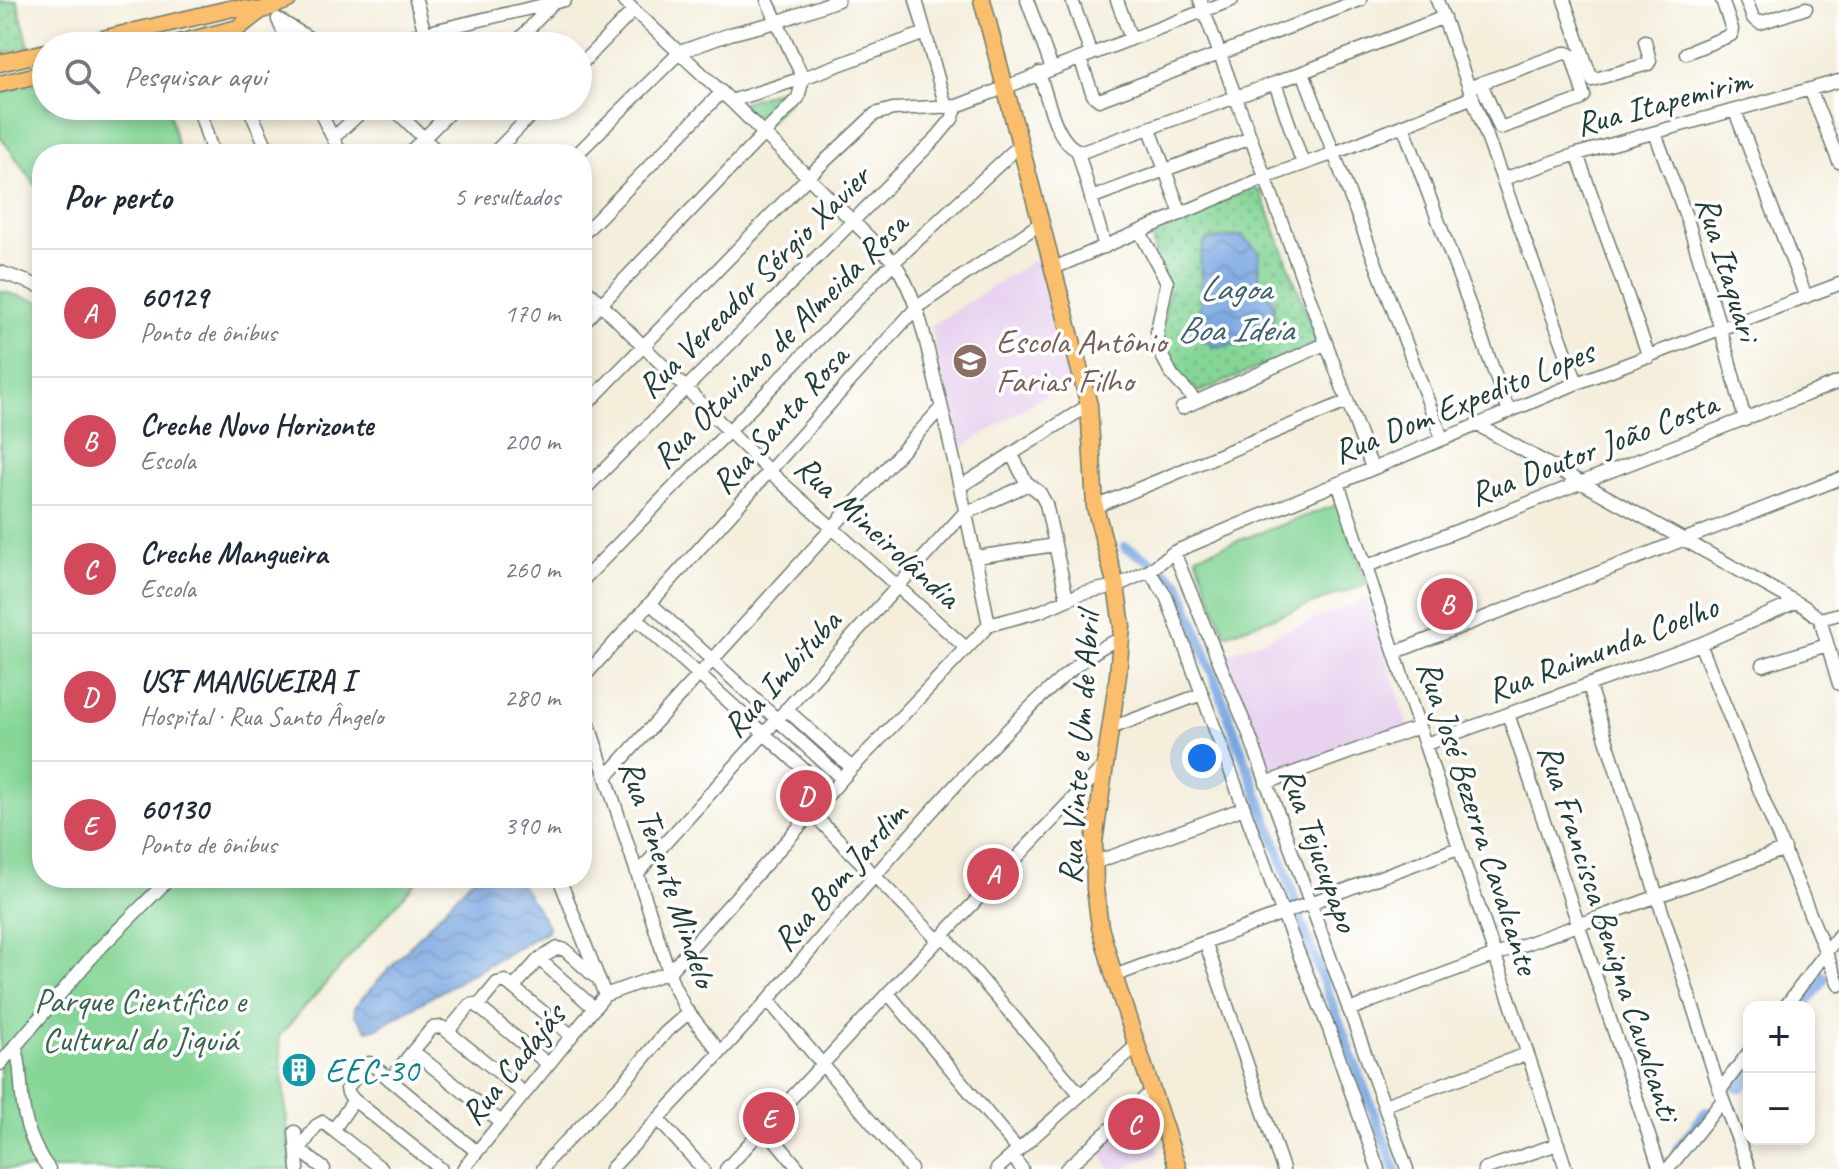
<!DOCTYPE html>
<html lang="pt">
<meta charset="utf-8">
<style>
:root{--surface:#fff;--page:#f2f2f3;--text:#1f2937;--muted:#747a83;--line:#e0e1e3;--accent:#d1495b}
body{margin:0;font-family:Caveat,sans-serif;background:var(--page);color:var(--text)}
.controls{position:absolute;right:24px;bottom:24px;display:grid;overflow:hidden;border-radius:16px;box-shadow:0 4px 12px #0003}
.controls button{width:72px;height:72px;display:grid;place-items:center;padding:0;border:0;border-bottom:2px solid var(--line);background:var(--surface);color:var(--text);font:40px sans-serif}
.you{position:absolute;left:1202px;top:758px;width:28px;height:28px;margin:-20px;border:6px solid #fff;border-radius:50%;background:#1a73e8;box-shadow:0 0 0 12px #1a73e833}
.badge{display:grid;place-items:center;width:52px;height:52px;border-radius:50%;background:var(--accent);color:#fff;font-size:26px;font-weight:700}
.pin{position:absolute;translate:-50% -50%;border:4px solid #fff;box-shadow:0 2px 8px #0006}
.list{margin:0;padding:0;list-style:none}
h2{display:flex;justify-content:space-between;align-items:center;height:104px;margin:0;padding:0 32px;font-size:34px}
h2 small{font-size:26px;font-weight:400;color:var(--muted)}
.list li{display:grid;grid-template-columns:52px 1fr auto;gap:24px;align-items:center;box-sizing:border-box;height:128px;padding:0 32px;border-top:2px solid var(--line)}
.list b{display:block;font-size:30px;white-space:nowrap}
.list p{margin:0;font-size:26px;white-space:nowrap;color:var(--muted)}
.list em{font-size:26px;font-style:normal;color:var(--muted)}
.icon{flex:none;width:44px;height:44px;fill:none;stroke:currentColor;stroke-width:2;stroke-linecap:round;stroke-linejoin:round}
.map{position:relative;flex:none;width:1839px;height:1169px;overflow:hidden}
.search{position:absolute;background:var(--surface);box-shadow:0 4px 12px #0003;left:32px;top:32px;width:560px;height:88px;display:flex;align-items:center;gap:20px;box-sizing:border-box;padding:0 28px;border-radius:44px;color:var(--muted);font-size:30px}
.panel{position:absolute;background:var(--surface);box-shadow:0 4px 12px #0003;left:32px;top:144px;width:560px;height:744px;border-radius:32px}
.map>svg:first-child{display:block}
</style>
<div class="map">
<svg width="1839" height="1169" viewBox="0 0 1839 1169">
<defs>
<pattern id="grass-dots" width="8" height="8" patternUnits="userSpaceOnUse" patternTransform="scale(2)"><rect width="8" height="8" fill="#84d596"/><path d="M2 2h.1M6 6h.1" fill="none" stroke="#6bae7b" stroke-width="1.8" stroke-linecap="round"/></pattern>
<pattern id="water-waves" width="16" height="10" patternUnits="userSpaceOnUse" patternTransform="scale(2)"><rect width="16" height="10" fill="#77a6e1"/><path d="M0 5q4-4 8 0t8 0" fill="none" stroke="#6188b7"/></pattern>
</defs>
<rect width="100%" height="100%" fill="#fff"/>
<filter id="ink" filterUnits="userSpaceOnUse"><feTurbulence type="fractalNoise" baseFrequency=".0125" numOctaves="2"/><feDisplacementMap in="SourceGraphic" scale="16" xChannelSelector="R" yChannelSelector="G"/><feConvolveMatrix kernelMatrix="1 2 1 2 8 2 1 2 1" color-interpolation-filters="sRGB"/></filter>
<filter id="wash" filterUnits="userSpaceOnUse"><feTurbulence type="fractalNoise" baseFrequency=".006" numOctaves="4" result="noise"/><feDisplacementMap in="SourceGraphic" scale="32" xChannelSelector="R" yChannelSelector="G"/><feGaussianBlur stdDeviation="1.8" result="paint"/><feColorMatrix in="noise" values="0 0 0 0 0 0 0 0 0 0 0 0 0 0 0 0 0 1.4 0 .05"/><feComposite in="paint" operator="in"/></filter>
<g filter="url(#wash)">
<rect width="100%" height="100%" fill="#f4eedb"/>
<path fill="#e8d2ef" d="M1040,256l32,122 -113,72 -28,-124z
M1367,599l41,128 -140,48 -43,-120z
M1142,1103l17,50 -36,16h-13l-14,-23z"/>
<path fill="url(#grass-dots)" stroke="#528965" stroke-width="2" d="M17,0l12,47 -29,7v-53z
M1253,188l8,4 54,143v9l-115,48 -28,-22 -12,-31 9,-47 -15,-42 -2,-18z"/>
<path fill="#84d596" stroke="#528965" stroke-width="2" d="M46,81v25h119l6,12 8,36h-137v40l-42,-58v-44z
M795,85l2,1 -8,15 -26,26 -23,-24z
M0,291l42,11v576h378l-141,158 12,133h-291z
M1338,504l29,80 -142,51 -29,-79z"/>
<path fill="url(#water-waves)" stroke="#4b728a" stroke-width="2" d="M1241,236l18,16 -1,23 16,30 -2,21 -15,15 -43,6 -15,-12c-2,-18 2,-34 2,-51 0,-18 -3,-28 5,-44z
M473,878h44l31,48 -1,5 -172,98 -8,1 -12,-15 -1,-8z"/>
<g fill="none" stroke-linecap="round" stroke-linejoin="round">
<path stroke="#77a6e1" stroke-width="10" d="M1125,547l22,12 32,24 100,269 28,86 88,231
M1677,1149l29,-37"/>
<path stroke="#77a6e1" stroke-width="18" d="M1798,1007l22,-28
M1739,1084l10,-12"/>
</g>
</g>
<g filter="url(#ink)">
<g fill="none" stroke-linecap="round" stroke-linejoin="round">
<defs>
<path id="minor" d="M416,0l9,34 -1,12
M623,0l108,101 163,161c27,40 33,89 45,134 18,76 35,152 50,229
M916,0l30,107
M1027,0l25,69
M1072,0l19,54
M1117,0l14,39
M1200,0l172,468
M1437,0l140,383
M1564,0l28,80 56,-16 2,-3 -5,-20
M1746,0l7,18 7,5 46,-15
M278,19l44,27
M278,20l12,26
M216,34l5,12
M369,46l196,-46
M513,46l39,-42
M1686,53l45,-18 1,-6 -10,-29
M1080,59l13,36 6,5 261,-100
M578,67l56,-57
M1303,72l139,366
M1039,73c9,24 16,72 43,79l193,-69 169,-66
M1275,83l28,81
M1469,88l12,-5 83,-30h3l5,3 12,40 -4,4 -80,28 -19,-45
M1810,89l29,73
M731,101l72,-23 122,-45
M198,106l15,48
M248,106l22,48
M317,106l24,48
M391,106l49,48
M1735,111l71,186
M1403,125l106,287
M1150,129l31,85
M1655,133l33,89 33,108 24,90
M333,138l35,-32
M1078,152l27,95
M408,154l48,-48
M493,154l47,-48
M577,154l103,-102 50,-18 47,-12 61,-22
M1577,154l72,203
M1503,179l74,-25 262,-73
M1091,198l159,-60
M1140,232l27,50 -10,49 3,21 12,23 24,26
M582,235l140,-143
M1054,268l210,-90 68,-24 141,-57
M0,272l42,15
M582,285l187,186 197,177
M582,324l216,-226 5,-20 -36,-78
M1182,408l143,-64
M582,409l225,-231 68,-64 18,-5 64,-3 275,-106
M1476,424l329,183 15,12
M1012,455l14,27 14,11 6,11 21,95
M1338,483l228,686
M961,486l128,-81
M582,492l355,-355 15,-18 5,-13
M1095,507l251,-105
M966,513l63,-29
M1174,552l75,182 158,435
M976,557l79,-12
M1367,566l472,-184
M1149,571l17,25 117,318 46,115 49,140
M582,581l312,-319 127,-118
M650,603l192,176
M636,618l194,175
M1820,619l19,65
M1820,619l19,-5
M1700,644l139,341
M1396,652l443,-173
M1763,665l64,-20
M582,679l335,-372 124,-84
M1589,686l134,414 26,69
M582,703l91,281 12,24 35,44
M786,709l66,59
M1508,714l152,455
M1111,728l91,-34
M1426,744l274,-100 96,-42
M607,776l334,-368
M1266,783l153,-56
M812,813l127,128
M1094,863l150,-55
M638,873l328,-362
M559,878l46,117
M944,936l136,158
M1206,944l77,225
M539,959l55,49
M1114,976l344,-128
M514,987l25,-28 19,-11 7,2 29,26
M888,993l130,157
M768,1000l143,169
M478,1006l19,-23 8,-2 66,54
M1785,1007l54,-72
M1349,1010c144,-56 291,-106 436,-161
M448,1031l22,-26 5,-1 73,60
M15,1045c6,17 5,34 7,51 2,26 11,52 27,73
M413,1051l19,-23 10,-1 82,66
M0,1064l97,-113 73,-73
M390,1080l23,-29 88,71
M1721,1089l28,-37
M354,1100l-6,-7 -1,-5 19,-24 4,-1 107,89
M1384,1105l143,-51
M658,1119l45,50
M765,1128l34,41
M334,1129l20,-29 87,69
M295,1132l3,37
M296,1147l28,22
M300,1149l16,-23 7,-4 59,47
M1012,1156l10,13
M463,1169l142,-174 64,-23 183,-204 137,-143 52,-14 41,-18 34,-7 33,-15 25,-19 403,-169 262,-99
M543,1169l7,-11 73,-75 42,-50 23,-20
M611,1169c53,-56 106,-112 157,-169 50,-57 298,-359 354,-360
M726,1169l162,-176 216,-227
M997,1169l140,-124
M1066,1169l86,-78
M1484,1169l74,-25
M1668,1169l55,-69"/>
<path id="major" d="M982,0l107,405 6,102 21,79 6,40 -4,49 -24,167 1,47 5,38 14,49 64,193
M73,46l160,-38 27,3
M167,46l71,-18 22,-17 28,-11
M0,63l46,-11
M0,84l46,-11"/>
</defs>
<use href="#minor" stroke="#6a7b6e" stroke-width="15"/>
<use href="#major" stroke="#6a7b6e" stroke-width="19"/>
<use href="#minor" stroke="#fff" stroke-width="12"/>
<use href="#major" stroke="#fabe6d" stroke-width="16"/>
</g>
</g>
<defs>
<symbol id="school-disc" viewBox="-11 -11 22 22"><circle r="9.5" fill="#8d6e63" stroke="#fff"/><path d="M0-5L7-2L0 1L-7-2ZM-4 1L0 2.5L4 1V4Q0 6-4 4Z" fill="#fff"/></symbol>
<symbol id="building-disc" viewBox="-11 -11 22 22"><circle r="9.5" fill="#0f9aa8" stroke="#fff"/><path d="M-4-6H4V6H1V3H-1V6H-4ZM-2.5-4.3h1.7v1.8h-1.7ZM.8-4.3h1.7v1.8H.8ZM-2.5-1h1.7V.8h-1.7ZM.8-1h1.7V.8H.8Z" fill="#fff"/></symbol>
</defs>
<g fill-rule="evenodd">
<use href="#school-disc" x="950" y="341" width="40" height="40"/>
<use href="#building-disc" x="279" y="1050" width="40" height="40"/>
</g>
<g text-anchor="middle" stroke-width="7" stroke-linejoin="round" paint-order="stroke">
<g font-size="34" fill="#1f3d34" stroke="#fff">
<text transform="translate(1663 101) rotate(-15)" y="12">Rua Itapemirim</text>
<text transform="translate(1729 268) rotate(73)" y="12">Rua Itaquari</text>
<text transform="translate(753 281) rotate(-45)" y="12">Rua Vereador Sérgio Xavier</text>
<text transform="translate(779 340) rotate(-45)" y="12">Rua Otaviano de Almeida Rosa</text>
<text transform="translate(1463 401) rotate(-22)" y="12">Rua Dom Expedito Lopes</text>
<text transform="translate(779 419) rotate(-48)" y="12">Rua Santa Rosa</text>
<text transform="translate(1593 448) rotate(-21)" y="12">Rua Doutor João Costa</text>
<text transform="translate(878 531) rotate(42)" y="12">Rua Mineirolândia</text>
<text transform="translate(1602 648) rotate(-21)" y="12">Rua Raimunda Coelho</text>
<text transform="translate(781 673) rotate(-48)" y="12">Rua Imbituba</text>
<text transform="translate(1078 748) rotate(-86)" y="12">Rua Vinte e Um de Abril</text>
<text transform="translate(1479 817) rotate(72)" y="12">Rua José Bezerra Cavalcante</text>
<text transform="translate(1320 849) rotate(70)" y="12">Rua Tejucupapo</text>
<text transform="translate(669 873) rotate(71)" y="12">Rua Tenente Mindelo</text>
<text transform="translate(839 876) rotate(-49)" y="12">Rua Bom Jardim</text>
<text transform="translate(1610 932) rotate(72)" y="12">Rua Francisca Benigna Cavalcanti</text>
<text transform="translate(512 1064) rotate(-51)" y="12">Rua Cadajás</text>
</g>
<g font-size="34" fill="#785e54" stroke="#fff" text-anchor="start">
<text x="996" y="353">Escola Antônio<tspan x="996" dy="39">Farias Filho</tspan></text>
</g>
<g font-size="34" fill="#38634c" stroke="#fff">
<text x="140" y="1012">Parque Científico e<tspan x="140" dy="39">Cultural do Jiquiá</tspan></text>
</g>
<g font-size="34" fill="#0d838f" stroke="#fff" text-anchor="start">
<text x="325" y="1082">EEC-30</text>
</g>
<g font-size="36" font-style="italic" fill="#3e6271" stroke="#fff">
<text x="1235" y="300">Lagoa<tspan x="1235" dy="41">Boa Ideia</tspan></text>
</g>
</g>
</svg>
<div class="controls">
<button>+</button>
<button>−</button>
</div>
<div class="you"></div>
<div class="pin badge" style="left:993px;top:874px">A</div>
<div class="pin badge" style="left:1447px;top:604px">B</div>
<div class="pin badge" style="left:1134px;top:1124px">C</div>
<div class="pin badge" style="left:806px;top:796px">D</div>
<div class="pin badge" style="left:769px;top:1118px">E</div>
<div class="search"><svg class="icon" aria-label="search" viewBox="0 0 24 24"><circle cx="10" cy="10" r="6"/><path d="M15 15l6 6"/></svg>Pesquisar aqui</div>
<section class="panel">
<h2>Por perto<small>5 resultados</small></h2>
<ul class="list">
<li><span class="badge">A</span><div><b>60129</b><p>Ponto de ônibus</p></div><em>170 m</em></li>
<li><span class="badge">B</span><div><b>Creche Novo Horizonte</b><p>Escola</p></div><em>200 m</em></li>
<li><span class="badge">C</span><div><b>Creche Mangueira</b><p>Escola</p></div><em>260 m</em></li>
<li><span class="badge">D</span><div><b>USF MANGUEIRA I</b><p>Hospital · Rua Santo Ângelo</p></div><em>280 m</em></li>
<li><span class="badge">E</span><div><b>60130</b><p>Ponto de ônibus</p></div><em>390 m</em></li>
</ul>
</section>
</div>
